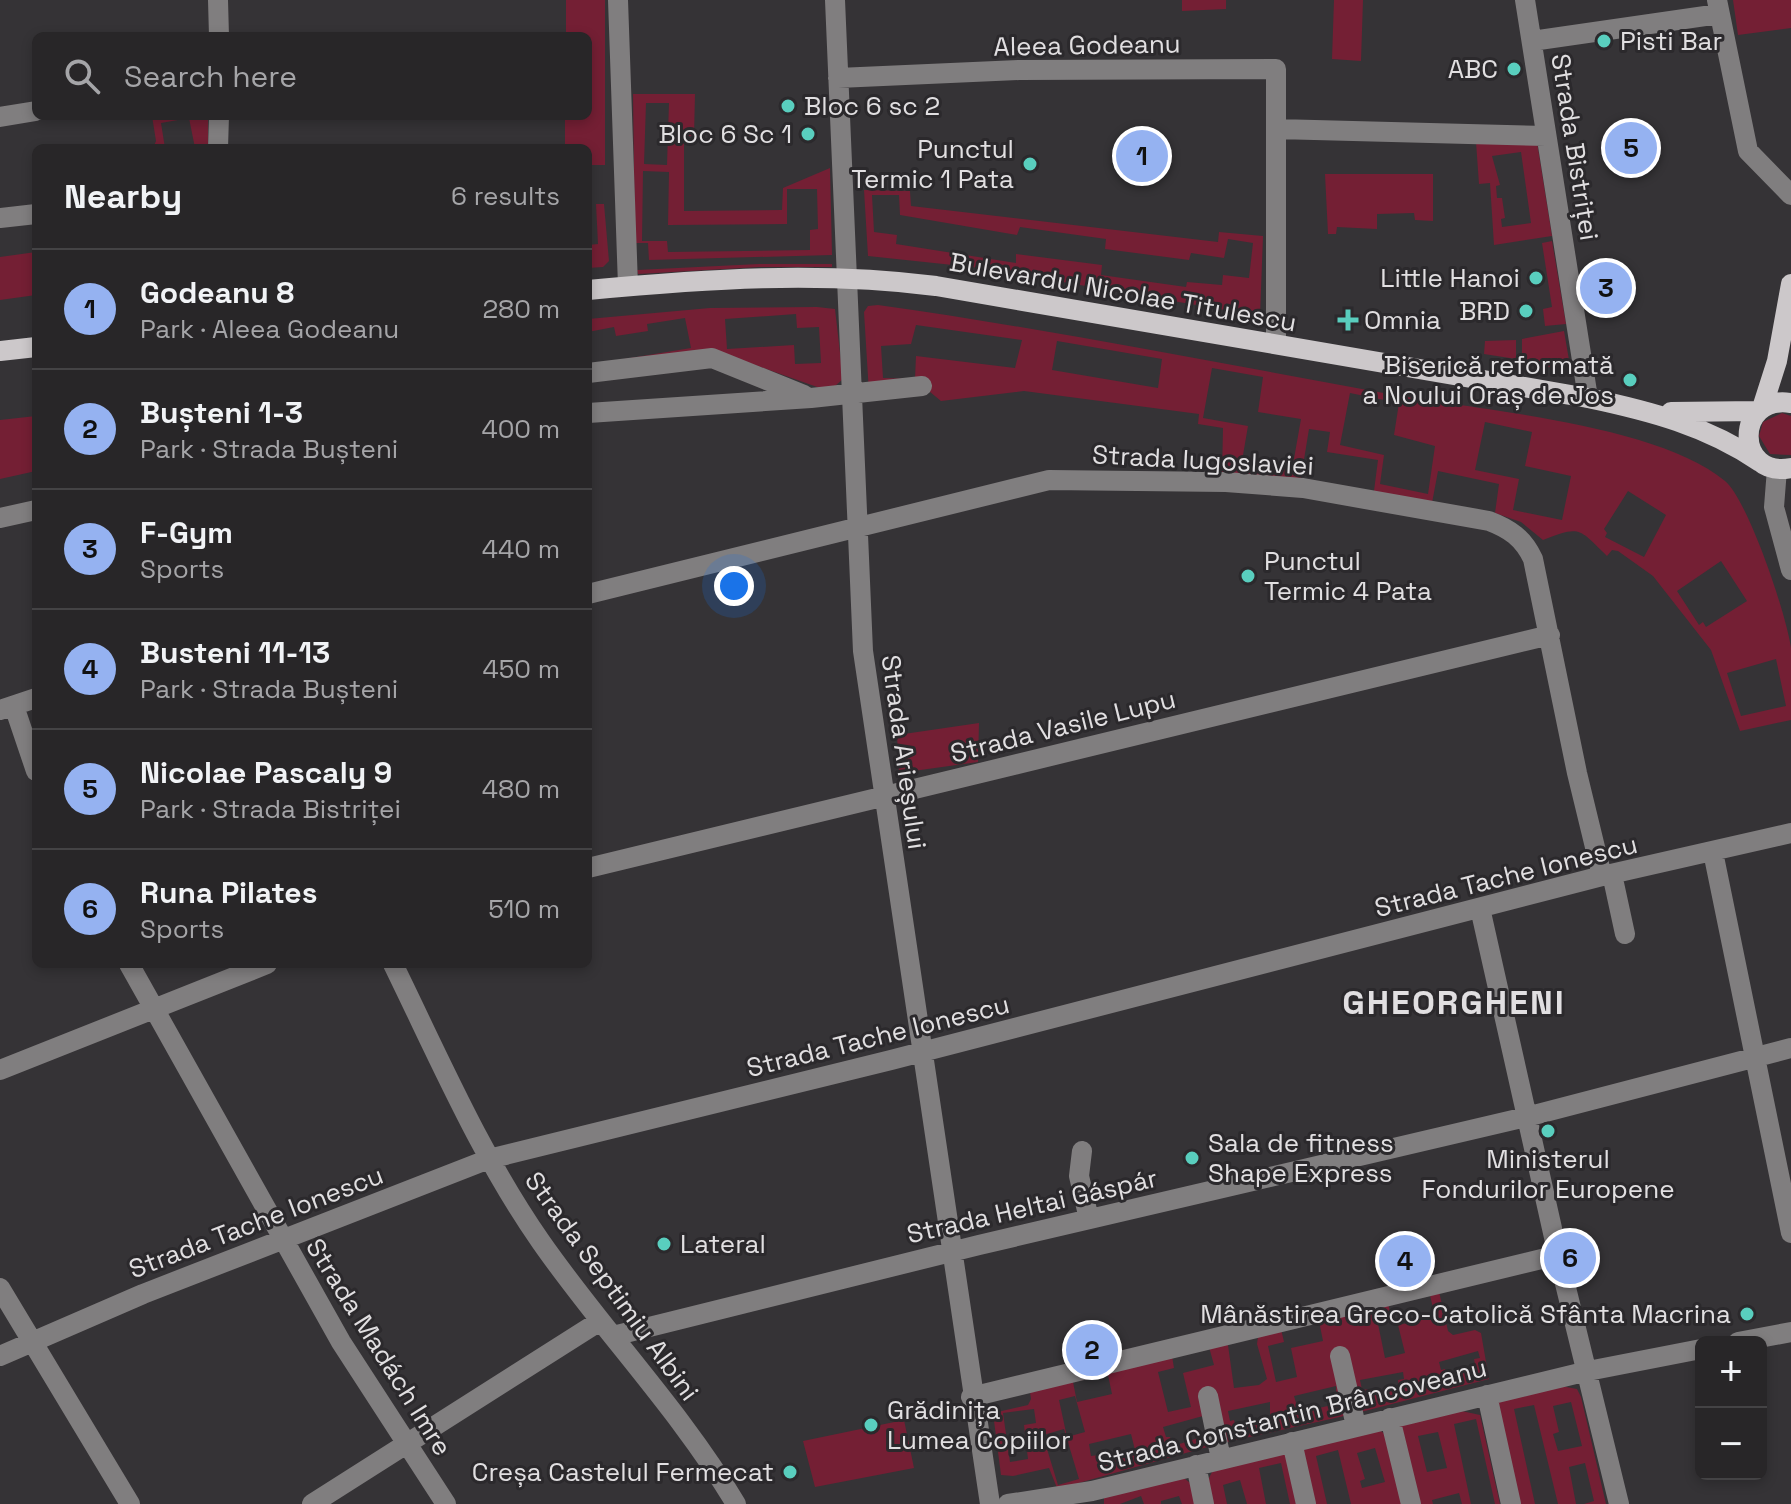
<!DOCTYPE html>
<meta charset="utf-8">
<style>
:root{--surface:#282628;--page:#343234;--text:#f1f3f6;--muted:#a5a5a8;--line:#444345;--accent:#95b2f1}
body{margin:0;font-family:"Space Grotesk",sans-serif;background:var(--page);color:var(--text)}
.controls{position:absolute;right:24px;bottom:24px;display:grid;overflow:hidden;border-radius:12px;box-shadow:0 4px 12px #0003}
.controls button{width:72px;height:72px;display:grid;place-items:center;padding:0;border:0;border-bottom:2px solid var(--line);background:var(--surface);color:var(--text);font:40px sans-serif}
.you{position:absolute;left:734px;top:586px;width:28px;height:28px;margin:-20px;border:6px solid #fff;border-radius:50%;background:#1a73e8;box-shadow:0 0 0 12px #1a73e833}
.badge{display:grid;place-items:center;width:52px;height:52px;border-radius:50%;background:var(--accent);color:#111;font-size:26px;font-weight:700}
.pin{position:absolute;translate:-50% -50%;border:4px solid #fff;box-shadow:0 2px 8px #0006}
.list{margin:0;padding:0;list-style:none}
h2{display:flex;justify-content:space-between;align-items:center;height:104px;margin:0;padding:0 32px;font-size:34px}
h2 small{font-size:26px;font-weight:400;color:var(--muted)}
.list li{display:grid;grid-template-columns:52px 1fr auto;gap:24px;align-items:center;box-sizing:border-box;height:120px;padding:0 32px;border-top:2px solid var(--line)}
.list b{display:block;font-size:30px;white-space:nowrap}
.list p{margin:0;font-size:26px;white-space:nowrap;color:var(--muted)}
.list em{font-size:26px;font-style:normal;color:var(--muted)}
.icon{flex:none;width:44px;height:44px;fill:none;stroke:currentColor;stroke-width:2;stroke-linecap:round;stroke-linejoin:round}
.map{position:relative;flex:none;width:1791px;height:1504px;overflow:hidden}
.search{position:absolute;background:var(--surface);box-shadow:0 4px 12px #0003;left:32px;top:32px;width:560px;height:88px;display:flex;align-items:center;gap:20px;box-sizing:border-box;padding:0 28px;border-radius:12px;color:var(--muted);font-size:30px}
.panel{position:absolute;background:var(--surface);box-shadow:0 4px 12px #0003;left:32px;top:144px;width:560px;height:824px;border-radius:12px}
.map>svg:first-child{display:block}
</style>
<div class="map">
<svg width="1791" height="1504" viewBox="0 0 1791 1504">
<rect width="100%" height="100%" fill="#353336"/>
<path fill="#741f34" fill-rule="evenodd" d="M566,0h39v165h-17v-17h-23v-32h23v-80h-22z
M1182,0h44v9l-44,2z
M1334,0h29l-2,61 -29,-2z
M1733,0h58v28l-53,7z
M633,94h62l-1,42h-10v75l98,-1 1,-22 47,-20 2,87 -183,5 -1,-17h-13zM646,103h23l-2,62 -23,-1zM643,171l26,1 -1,53 119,-1v-35h30l1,40 -8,1v20l-142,2 -1,-11h-25z
M152,116h56v32h-13l-6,-30 -28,5 4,25h-12l3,-7z
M1657,137l3,16 -55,6 -2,-16z
M1476,142h61l15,94 -58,9 -4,-62 -11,1zM1521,152l10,71 -29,4 -1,-8 4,-1 -3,-20h-5l-1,-12 4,-1 -8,-29z
M1133,144h19v24h-19z
M1325,174h108v47l-18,-1 -1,-7 -37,1v15l-40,-2 -1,7h-8z
M864,190l46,1 1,15 307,36 1,-10 44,4 -3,80 -279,-48 -113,-12zM872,195h27l1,20 117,20 3,-8 86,12 -1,10 84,11 2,-7 33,5 4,-19 25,4 -4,35 -26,-3 -1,10 -35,-3 -1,5 -85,-12 1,-10 -86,-11v9l-120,-19 1,-9 -23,-3z
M596,204h8l5,57 -6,6 -15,1v-23l10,-1z
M1552,241l14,83 -21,2 -2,-17 9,-2 -10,-64z
M36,252v43l-36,5v-43z
M759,264h73v3h-73l-121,7 -1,-4z
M878,305c171,24 341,58 511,89 89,16 268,30 336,87 23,19 62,135 66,167 0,23 0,49 0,72l-51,11 -29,-81 -58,-74 -35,-25 -6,-1 -5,6c-28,-27 -26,-31 -64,-16l-22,-18 -26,-9 4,-29 -61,-13 -6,32 -58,-12 4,-31 -51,-8 3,-20 -21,-3 -9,55 -78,-10 1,-46 -25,-4 1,-10 -175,-23 -83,10 -17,-14 -55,6 -5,-81 4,-6zM916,325l106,15 -7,28 -99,-12 -1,23 -32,-1 -2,-32 30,-2zM1057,341l105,18 -4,29 -106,-18zM1212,368l51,9 -5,35 43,7 -9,51 -50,-9 6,-35 -45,-8zM1350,393l49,10 -5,32 41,11 -7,48 -48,-10 4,-29 -44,-10zM1485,422l47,10 -7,34 46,10 -9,44 -49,-10 6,-31 -44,-9zM1628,491l38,24 -22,42 -39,-20 2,-4 -3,-4zM1721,561l26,40 -41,26 -3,-5 -4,3 -22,-34zM1776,659l10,47 -45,10 -14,-43z
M817,307l18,2 8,70 -8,7 -15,2 -79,-28 -153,5 103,-17 -6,-30 -38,6 1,7 -32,5 -2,-9 -26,5v-13l122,-11zM796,314l1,14 22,-1 2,36 -26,1 -1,-19 -67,4 -2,-30z
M1564,331l5,29 -9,9 -38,-8v-22z
M1516,340v19l-32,-5 1,-13z
M1782,413l9,3v39l-21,-1 -11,-18 4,-14z
M36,416v55l-36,8v-59z
M979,723l-1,39 -79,11 -2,-38z
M1412,1245l8,26 -25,7 -5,-28z
M1438,1287l10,44 5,4 22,-5 6,3 8,46 -136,35 -135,30 -150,42 -11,2 -8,-20 -36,8 -12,-1 -8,-62 35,-8 3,-6 -2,-14 198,-47 7,50 25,-3 8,-6 -10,-35 2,-15zM1430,1295l5,22 -37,8 7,28 -20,5 -8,-39 14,-3 -3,-13zM1319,1321l4,20 -32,7 6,29 -21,5 -8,-36 16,-4 -3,-13zM1209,1347l5,18 -31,8 8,34 -23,5 -10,-40 16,-4 -2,-12zM1478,1351l2,7 -6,1 2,10 -28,8 -3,-8 -4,1 -2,-8zM1403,1372l1,7 -6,1 1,9 -29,5 -1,-5 -7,1 -2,-10zM1108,1375l4,19 -35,8 -4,-20zM1336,1386v18l-34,8 -2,-7 -3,1 -3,-10zM1075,1396l10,36 -18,5 -8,-37zM1270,1402v17l-34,8 -2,-7 -4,1 -2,-10zM1034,1409l2,14 -12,2 4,34 -18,3 -7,-49zM1203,1416l5,19 -35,11 -3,-9h-4l-3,-10zM1064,1429l15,50 -21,6 -11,-36 -10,3 -4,-14zM1131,1434l5,20 -34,9 -3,-8 -8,1 -2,-12z
M1102,1336l6,21 -26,6 -5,-20z
M1561,1386l16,3 4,8 25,107h-22l10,-3 -9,-38 -16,4 7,37h-18l-24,-99 -20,4 21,95h-17l-20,-104zM1571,1402l11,44 -24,5 -5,-17 6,-2 -6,-26z
M1457,1410l23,5 20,89h-5l-19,-85 -22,5 17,80h-9l-3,-11 -27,7 1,4h-17l-17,-79zM1438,1432l9,36 -20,4 -9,-36z
M904,1420l10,48 -99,19 -12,-46z
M1380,1430l9,8 16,66h-54l-13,-54 -22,6 11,48h-17l-11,-53zM1375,1448l10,34 -23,6 -2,-7 5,-2 -8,-26z
M1286,1453l18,51h-14l-9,-41 -22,5 7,36h-19l-7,-24 -17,5 4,19h-18l-1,-24 5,-10z
M1181,1476l12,9 4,19h-15l-3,-8 -18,5v3h-17l-3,-8 -21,8h-16v-9z"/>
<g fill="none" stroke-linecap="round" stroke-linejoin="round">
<path stroke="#807e7f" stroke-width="20" d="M218,0l1,36
M618,0l10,286
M835,0l28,651 127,853
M1525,0l63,398
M1717,0l31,151 43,44
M1532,41l187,-27
M838,78l181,-8 257,-1v275
M0,117l36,-6
M1276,129l270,7
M218,148l1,-32
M0,218l36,-4
M588,373l124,-15 92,37
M588,413l223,-15 111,-12
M1777,469l-3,38 17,63
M0,518l36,-8
M588,594l461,-114 177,2 77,6 186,33c21,8 34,17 44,38l44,214 25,103
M14,706l22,65
M0,710l36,-12
M1713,852l78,381
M588,868l962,-233
M1612,874l13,60
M1480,908l78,347 61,249
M129,964l212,378 105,162
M393,964c46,94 88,192 148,278 62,89 139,168 195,262
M0,1070l267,-106
M1082,1151l-3,25 10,43
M0,1288l130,216
M613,1336l366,-91 547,-128 265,-69
M1738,1342l53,-10
M0,1356l143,-62 346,-135 402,-99 711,-184 189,-43
M1340,1356l16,70
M1487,1395l24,109
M1208,1396l13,63
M971,1397l587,-142
M1390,1418l21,86
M1292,1442l14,62
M1196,1465l8,39
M312,1504l288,-183
M1008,1504l84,-13 496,-120 113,-22"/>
<path stroke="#ccc8ca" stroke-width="20" d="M588,290c117,-11 231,-19 348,-4l652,112c62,13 119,28 172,64
M0,351l36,-4
M1791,403c-57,-9 -56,76 0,65
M1762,408l15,-47 14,-77
M1671,412l87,-1"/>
</g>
<g fill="#59cebe" stroke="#2b292c" stroke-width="3">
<circle cx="1604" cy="41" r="8"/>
<circle cx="1514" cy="69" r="8"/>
<circle cx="788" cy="106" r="8"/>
<circle cx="808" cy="134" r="8"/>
<circle cx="1030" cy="164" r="8"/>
<circle cx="1536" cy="278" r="8"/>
<circle cx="1526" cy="311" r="8"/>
<path d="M1344 308h8v8h8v8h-8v8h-8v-8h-8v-8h8z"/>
<circle cx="1630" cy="380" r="8"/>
<circle cx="1248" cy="576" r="8"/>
<circle cx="1548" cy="1131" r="8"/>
<circle cx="1192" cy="1158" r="8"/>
<circle cx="664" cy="1244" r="8"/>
<circle cx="1747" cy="1314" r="8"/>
<circle cx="871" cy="1425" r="8"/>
<circle cx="790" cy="1472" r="8"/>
</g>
<g text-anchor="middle" stroke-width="6" stroke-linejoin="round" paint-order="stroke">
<g font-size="26" fill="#e1dfe1" stroke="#2b292c" text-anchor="end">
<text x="1620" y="50" text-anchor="start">Pisti Bar</text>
<text x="1498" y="78">ABC</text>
<text x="804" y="115" text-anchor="start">Bloc 6 sc 2</text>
<text x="792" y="143">Bloc 6 Sc 1</text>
<text x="1014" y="158">Punctul<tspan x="1014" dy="30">Termic 1 Pata</tspan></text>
<text x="1520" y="287">Little Hanoi</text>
<text x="1510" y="320">BRD</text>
<text x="1364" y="329" text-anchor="start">Omnia</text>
<text x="1614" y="374">Biserică reformată<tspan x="1614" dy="30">a Noului Oraș de Jos</tspan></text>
<text x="1264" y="570" text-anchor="start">Punctul<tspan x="1264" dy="30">Termic 4 Pata</tspan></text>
<text x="1208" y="1152" text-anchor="start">Sala de fitness<tspan x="1208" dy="30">Shape Express</tspan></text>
<text x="1548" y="1168" text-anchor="middle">Ministerul<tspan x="1548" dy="30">Fondurilor Europene</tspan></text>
<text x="680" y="1253" text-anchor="start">Lateral</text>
<text x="1731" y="1323">Mânăstirea Greco-Catolică Sfânta Macrina</text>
<text x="887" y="1419" text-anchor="start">Grădinița<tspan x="887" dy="30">Lumea Copiilor</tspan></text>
<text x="774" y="1481">Creșa Castelul Fermecat</text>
</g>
<g font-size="26" fill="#e1dfe1" stroke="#2b292c">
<text transform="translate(1087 45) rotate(-1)" y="9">Aleea Godeanu</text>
<text transform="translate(1575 147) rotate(81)" y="9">Strada Bistriței</text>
<text transform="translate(1123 292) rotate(10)" y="9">Bulevardul Nicolae Titulescu</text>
<text transform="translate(1203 460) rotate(3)" y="9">Strada Iugoslaviei</text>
<text transform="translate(1063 726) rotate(-14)" y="9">Strada Vasile Lupu</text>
<text transform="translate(904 752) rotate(82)" y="9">Strada Arieșului</text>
<text transform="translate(1506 876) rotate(-14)" y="9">Strada Tache Ionescu</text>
<text transform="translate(878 1036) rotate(-14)" y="9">Strada Tache Ionescu</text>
<text transform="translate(1032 1206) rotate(-13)" y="9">Strada Heltai Gáspár</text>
<text transform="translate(256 1222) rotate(-21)" y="9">Strada Tache Ionescu</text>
<text transform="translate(612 1286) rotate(54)" y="9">Strada Septimiu Albini</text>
<text transform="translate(379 1347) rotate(58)" y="9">Strada Madách Imre</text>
<text transform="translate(1292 1415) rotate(-14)" y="9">Strada Constantin Brâncoveanu</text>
</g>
<g font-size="34" font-weight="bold" letter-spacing="2" fill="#e1dfe1" stroke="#2b292c">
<text x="1454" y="1014">GHEORGHENI</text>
</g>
</g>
</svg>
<div class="controls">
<button>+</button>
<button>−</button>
</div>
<div class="you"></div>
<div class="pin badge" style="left:1142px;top:156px">1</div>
<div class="pin badge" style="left:1092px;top:1350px">2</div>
<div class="pin badge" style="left:1606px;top:288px">3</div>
<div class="pin badge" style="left:1405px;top:1261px">4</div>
<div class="pin badge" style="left:1631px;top:148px">5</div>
<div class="pin badge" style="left:1570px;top:1258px">6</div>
<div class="search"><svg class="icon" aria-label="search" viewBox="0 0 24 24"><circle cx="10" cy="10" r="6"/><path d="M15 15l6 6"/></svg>Search here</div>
<section class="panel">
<h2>Nearby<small>6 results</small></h2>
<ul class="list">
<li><span class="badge">1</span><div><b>Godeanu 8</b><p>Park · Aleea Godeanu</p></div><em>280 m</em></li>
<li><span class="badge">2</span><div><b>Bușteni 1-3</b><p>Park · Strada Bușteni</p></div><em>400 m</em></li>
<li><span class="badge">3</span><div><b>F-Gym</b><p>Sports</p></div><em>440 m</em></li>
<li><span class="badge">4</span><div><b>Busteni 11-13</b><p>Park · Strada Bușteni</p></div><em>450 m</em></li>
<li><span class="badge">5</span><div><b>Nicolae Pascaly 9</b><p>Park · Strada Bistriței</p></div><em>480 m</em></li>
<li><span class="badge">6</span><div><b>Runa Pilates</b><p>Sports</p></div><em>510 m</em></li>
</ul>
</section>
</div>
